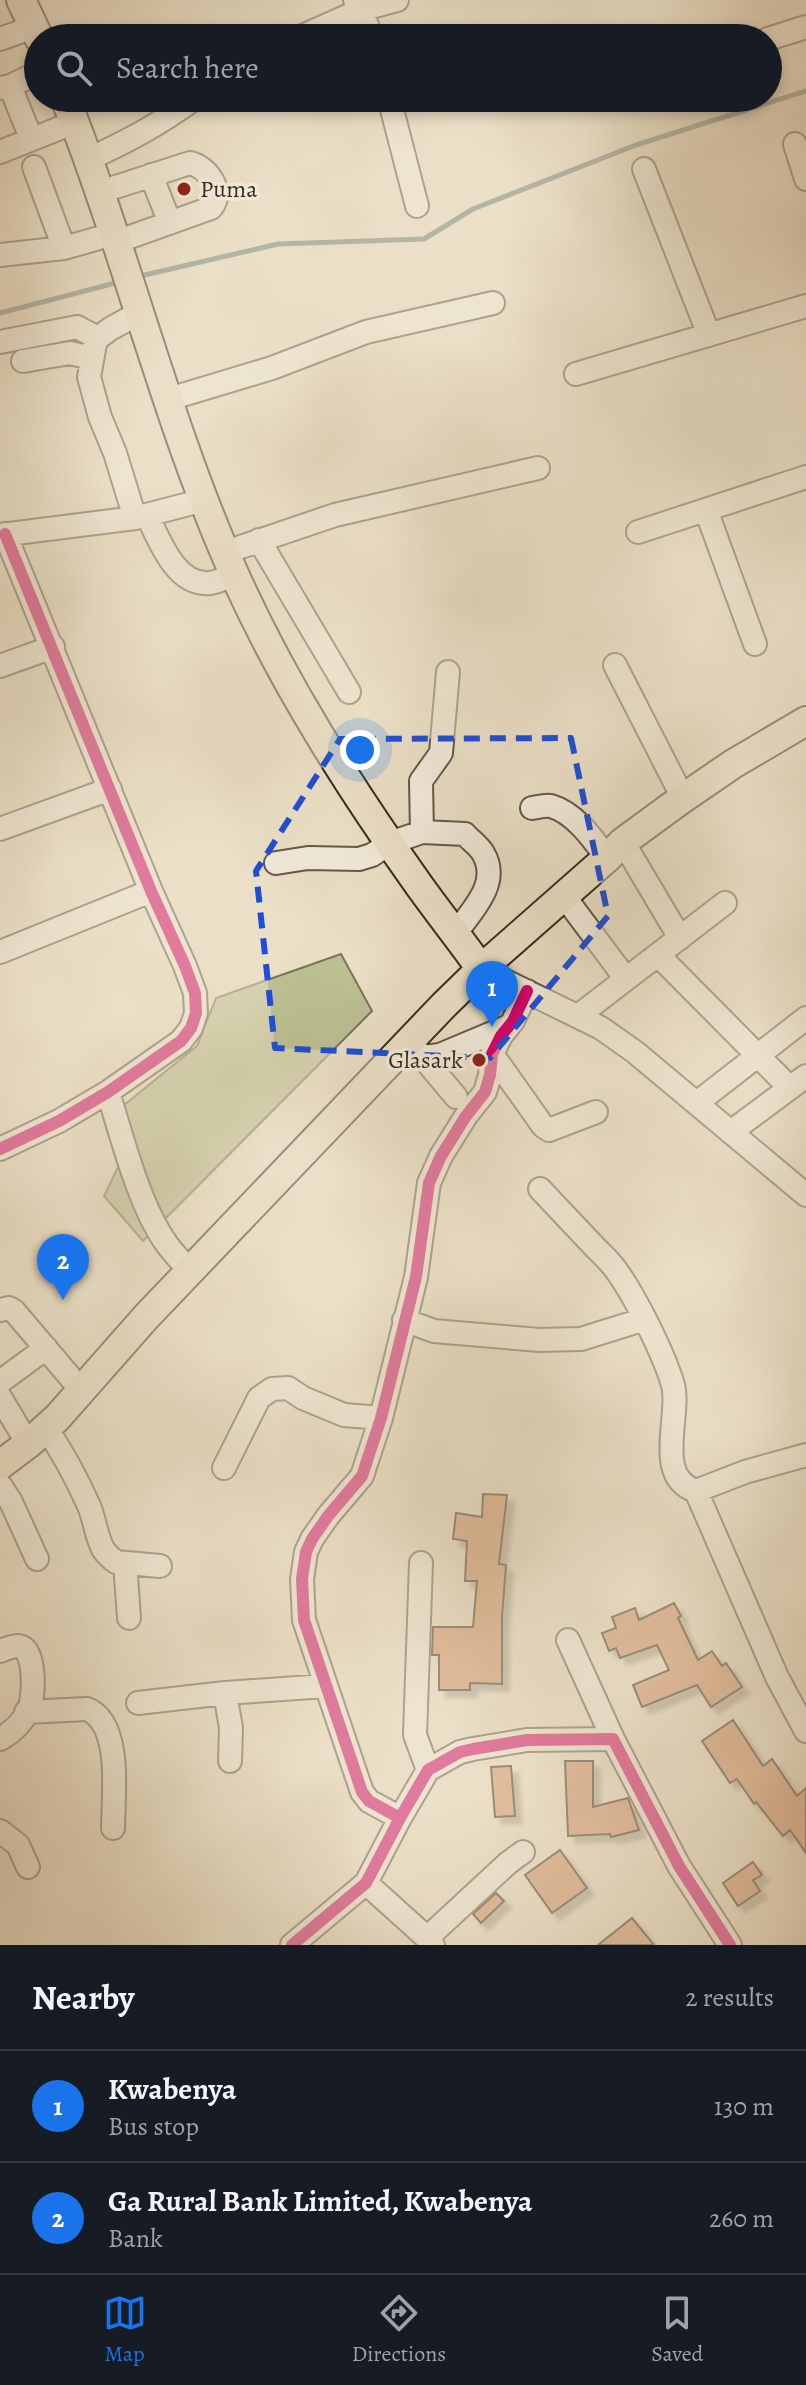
<!DOCTYPE html>
<style>
:root{--surface:#171b24;--page:#20242c;--text:#f1f3f6;--muted:#9ea1a6;--line:#363941;--accent:#1a73e8}
body{margin:0;font-family:Alegreya,serif;background:var(--page);color:var(--text)}
.you{position:absolute;left:360px;top:750px;width:28px;height:28px;margin:-20px;border:6px solid #fff;border-radius:50%;background:#1a73e8;box-shadow:0 0 0 12px #1a73e833}
.badge{display:grid;place-items:center;width:52px;height:52px;border-radius:50%;background:var(--accent);color:#fff;font-size:26px;font-weight:700}
.pin{position:absolute;translate:-50% -66px;filter:drop-shadow(0 2px 4px #0008)}
.pin::after{content:'';position:absolute;top:42px;width:28px;height:24px;background:inherit;clip-path:polygon(0 0,100% 0,50% 100%)}
.list{margin:0;padding:0;list-style:none}
h2{display:flex;justify-content:space-between;align-items:center;height:104px;margin:0;padding:0 32px;font-size:34px}
h2 small{font-size:26px;font-weight:400;color:var(--muted)}
.list li{display:grid;grid-template-columns:52px 1fr auto;gap:24px;align-items:center;box-sizing:border-box;height:112px;padding:0 32px;border-top:2px solid var(--line)}
.list b{display:block;font-size:30px;white-space:nowrap}
.list p{margin:0;font-size:26px;white-space:nowrap;color:var(--muted)}
.list em{font-size:26px;font-style:normal;color:var(--muted)}
.icon{flex:none;width:44px;height:44px;fill:none;stroke:currentColor;stroke-width:2;stroke-linecap:round;stroke-linejoin:round}
.map{position:relative;flex:none;width:806px;height:1945px;overflow:hidden}
.search{position:absolute;background:var(--surface);box-shadow:0 4px 12px #0003;left:24px;right:24px;top:24px;height:88px;display:flex;align-items:center;gap:20px;box-sizing:border-box;padding:0 28px;border-radius:44px;color:var(--muted);font-size:30px}
.sheet{height:328px;background:var(--surface)}
nav{display:flex;justify-content:space-around;align-items:center;box-sizing:border-box;height:112px;border-top:2px solid var(--line);background:var(--surface);font-size:22px;color:var(--muted)}
nav a{display:grid;justify-items:center;gap:4px}
nav .on{color:var(--accent)}
.map>svg:first-child{display:block}
</style>
<div class="map">
<svg width="806" height="1945" viewBox="0 0 806 1945">
<defs>
<filter id="shadow"><feDropShadow dx="7" dy="7" stdDeviation="2" flood-color="#0004"/></filter>
</defs>
<rect width="100%" height="100%" fill="#ebe0c7"/>
<filter id="stains"><feTurbulence type="fractalNoise" baseFrequency=".0025" numOctaves="4"/><feColorMatrix values="0 0 0 0 .2 0 0 0 0 .09 0 0 0 0 .02 0 0 0 .5 -.17"/></filter>
<radialGradient id="worn" r=".72"><stop offset=".6" stop-color="#630" stop-opacity="0"/><stop offset="1" stop-color="#630" stop-opacity=".3"/></radialGradient>
<path fill="#bcc192" stroke="#78765a" stroke-width="2" d="M341,954l31,57 -229,230 -39,-45 26,-53 -7,-37 74,-60 19,-48z"/>
<g fill="none" stroke-linecap="round" stroke-linejoin="round">
<path stroke="#71827c" stroke-width="5" d="M136,277l142,-33 146,-5 49,-30 163,-64 170,-54
M0,313l119,-31"/>
</g>
<path fill="#d59269" stroke="#352c21" stroke-width="2" filter="url(#shadow)" d="M483,1494l24,1 -8,69 7,1 -4,52v67l-32,-1v7h-31v-35h-7l1,-28h40l4,-46h-12l2,-40 -14,-2 3,-26 26,4z
M674,1603l7,13 -3,2 20,42 14,-9 10,15 4,-3 16,24 -31,20 -14,-22 -55,22 -9,-22 36,-15 -12,-25 -37,13 -4,-10 -7,3 -7,-18 14,-5 -4,-11 23,-9 4,12z
M733,1720l30,46 9,-7 25,37 9,-8v65l-16,-23 -7,6 -27,-34 -2,2 -17,-25 -7,4 -28,-42z
M565,1761h28v46l35,-9 11,32 -28,7 -1,-3 -42,2z
M511,1766l4,50 -20,1 -4,-50z
M560,1850l27,38 -35,25 -27,-38z
M753,1862l9,13 -9,5 7,11 -22,15 -15,-23z
M496,1893l8,8 -23,22 -8,-9z
M632,1918l22,27h-56z"/>
<g fill="none" stroke-linecap="round" stroke-linejoin="round">
<defs>
<path id="minor" d="M355,0l6,10 11,28
M298,38l63,-28 36,-10
M0,39l34,-12
M768,39l38,-12
M10,86l21,52
M0,88l10,-2 28,-13
M389,98l28,108
M795,144l11,35
M0,152l75,-30
M89,159c39,-18 71,-35 106,-61
M34,167l30,81
M644,169l65,166
M151,175l19,48
M100,192l90,-29c18,4 35,29 21,45l-95,34
M0,255l64,-7 49,-14
M0,342l77,-15 21,11
M23,361l47,-8 22,5
M576,374l230,-68
M169,399l103,-31 94,-36 127,-29
M706,510l49,134
M147,515c12,24 28,71 63,68 8,-1 17,-6 25,-8
M135,518l-20,-65 -15,-36 -11,-40 6,-33 3,-6 12,-9 29,-16
M638,532l168,-55
M0,535l135,-17 69,-18
M259,540l90,152
M226,552l109,-37 203,-47
M615,665l68,133
M0,666l53,-19
M532,808c6,-1 13,-3 19,-2 24,7 42,33 56,52
M0,829l110,-40
M422,832l-1,-51 20,-28 7,-81
M623,842l57,96
M276,863l32,-5 51,1 13,-4 18,-12 32,-11 43,2c5,6 14,12 18,19 18,30 -11,57 -27,80
M564,896l62,83
M0,952l151,-61
M658,955l131,132
M481,969l120,59 34,24 171,143
M578,1016l147,-113
M415,1048l41,49
M492,1054l51,72 6,4 47,-18
M423,1057l17,-2 69,-29
M108,1092c14,45 31,113 58,151 7,10 16,19 24,28
M698,1102l108,-84
M732,1131l74,-55
M0,1149l59,-28 49,-29 73,-51 10,-13 5,-15 -1,-20 -10,-27 -34,-75 -146,-357
M540,1189c17,18 34,36 51,54 8,9 18,17 25,27 19,26 48,84 57,115 8,31 -20,92 23,106l81,186 29,54
M0,1310l9,-2 5,3 68,80
M404,1320l30,11 105,9 42,-1 64,-20
M0,1382l46,-34
M0,1397l28,47
M46,1428c17,25 31,51 43,78 6,14 7,30 14,43 4,6 7,9 13,13l44,4
M224,1468l35,-70 13,-9 16,-1 15,10 41,17 37,3
M0,1485l11,17 26,57
M696,1491l49,-19 61,-17
M125,1563l4,55
M421,1563l-6,172 13,35
M568,1640l45,99
M0,1651c5,-2 14,-5 19,-5 17,3 15,48 11,60 -5,14 -17,26 -30,33
M225,1693l6,35 -1,33
M138,1703l87,-10 101,-7
M26,1712l61,-3c36,15 26,88 26,119
M400,1818l-31,-17 -7,-9 -58,-172 -2,-41 4,-27 6,-13 16,-23 34,-40 19,-58 35,-141 13,-94 12,-27 25,-40 19,-24 5,-17 2,-21 9,-18 12,-15 14,-30
M0,1831l18,14 10,22
M366,1883l61,55 6,7
M427,1938l81,-75 15,-11
M292,1945l74,-62 34,-65 28,-48 32,-18 13,-3 54,-9 86,-1 66,127 51,79"/>
<path id="major" d="M21,0l18,38
M65,98c63,158 101,325 171,480 49,108 112,207 180,303 21,30 44,58 65,88
M0,1465l28,-21 29,-26 89,-101 298,-312 37,-36 126,-111 16,-16 56,-41 54,-37 73,-43"/>
</defs>
<use href="#minor" stroke="#62594a" stroke-width="26"/>
<use href="#major" stroke="#352c21" stroke-width="32"/>
<use href="#minor" stroke="#f2ebdb" stroke-width="22"/>
<use href="#major" stroke="#ebe0c7" stroke-width="28"/>
<defs>
<path id="cycleway" d="M0,1149l59,-28 49,-29 73,-51 10,-13 5,-15 -1,-20 -10,-27 -34,-75 -146,-357
M400,1818l-31,-17 -7,-9 -58,-172 -2,-41 4,-27 6,-13 16,-23 34,-40 19,-58 35,-141 13,-94 12,-27 25,-40 19,-24 5,-17 2,-21 9,-18 12,-15 14,-30
M292,1945l74,-62 34,-65 28,-48 32,-18 13,-3 54,-9 86,-1 66,127 51,79"/>
</defs>
<use href="#cycleway" stroke="#f2ebdb" stroke-width="17"/>
<use href="#cycleway" stroke="#d6006c" stroke-width="12"/>
</g>
<path d="M0 0H806V1945H0ZM571,738l37,178 -118,142 -215,-10 -19,-177 84,-132z" fill="#ebe0c7" fill-opacity=".55" fill-rule="evenodd"/>
<path fill="none" stroke="#1d4ed8" stroke-width="6" stroke-dasharray="16 10" stroke-linejoin="round" d="M571,738l37,178 -118,142 -215,-10 -19,-177 84,-132z"/>
<g fill="#8f2418" stroke="#f2ebdb" stroke-width="3">
<circle cx="184" cy="189" r="8"/>
<circle cx="479" cy="1060" r="8"/>
</g>
<g text-anchor="middle" stroke-width="7" stroke-linejoin="round" paint-order="stroke">
<g font-size="24" fill="#352c21" stroke="#f2ebdb" text-anchor="start">
<text x="200" y="197">Puma</text>
<text x="463" y="1068" text-anchor="end">Glasark</text>
</g>
</g>
<rect width="100%" height="100%" filter="url(#stains)"/>
<rect width="100%" height="100%" fill="url(#worn)"/>
</svg>
<div class="you"></div>
<div class="pin badge" style="left:492px;top:1027px">1</div>
<div class="pin badge" style="left:63px;top:1300px">2</div>
<div class="search"><svg class="icon" aria-label="search" viewBox="0 0 24 24"><circle cx="10" cy="10" r="6"/><path d="M15 15l6 6"/></svg>Search here</div>
</div>
<section class="sheet">
<h2>Nearby<small>2 results</small></h2>
<ul class="list">
<li><span class="badge">1</span><div><b>Kwabenya</b><p>Bus stop</p></div><em>130 m</em></li>
<li><span class="badge">2</span><div><b>Ga Rural Bank Limited, Kwabenya</b><p>Bank</p></div><em>260 m</em></li>
</ul>
</section>
<nav>
<a class="on"><svg class="icon" aria-label="map" viewBox="0 0 24 24"><path d="M3 6l6-2 6 2 6-2v14l-6 2-6-2-6 2zM9 4v14M15 6v14"/></svg>Map</a>
<a><svg class="icon" aria-label="directions" viewBox="0 0 24 24"><path d="M12 3l9 9-9 9-9-9zM9 14v-3h6M13 9l2 2-2 2"/></svg>Directions</a>
<a><svg class="icon" aria-label="saved" viewBox="0 0 24 24"><path d="M7 4h10v16l-5-4-5 4z"/></svg>Saved</a>
</nav>
